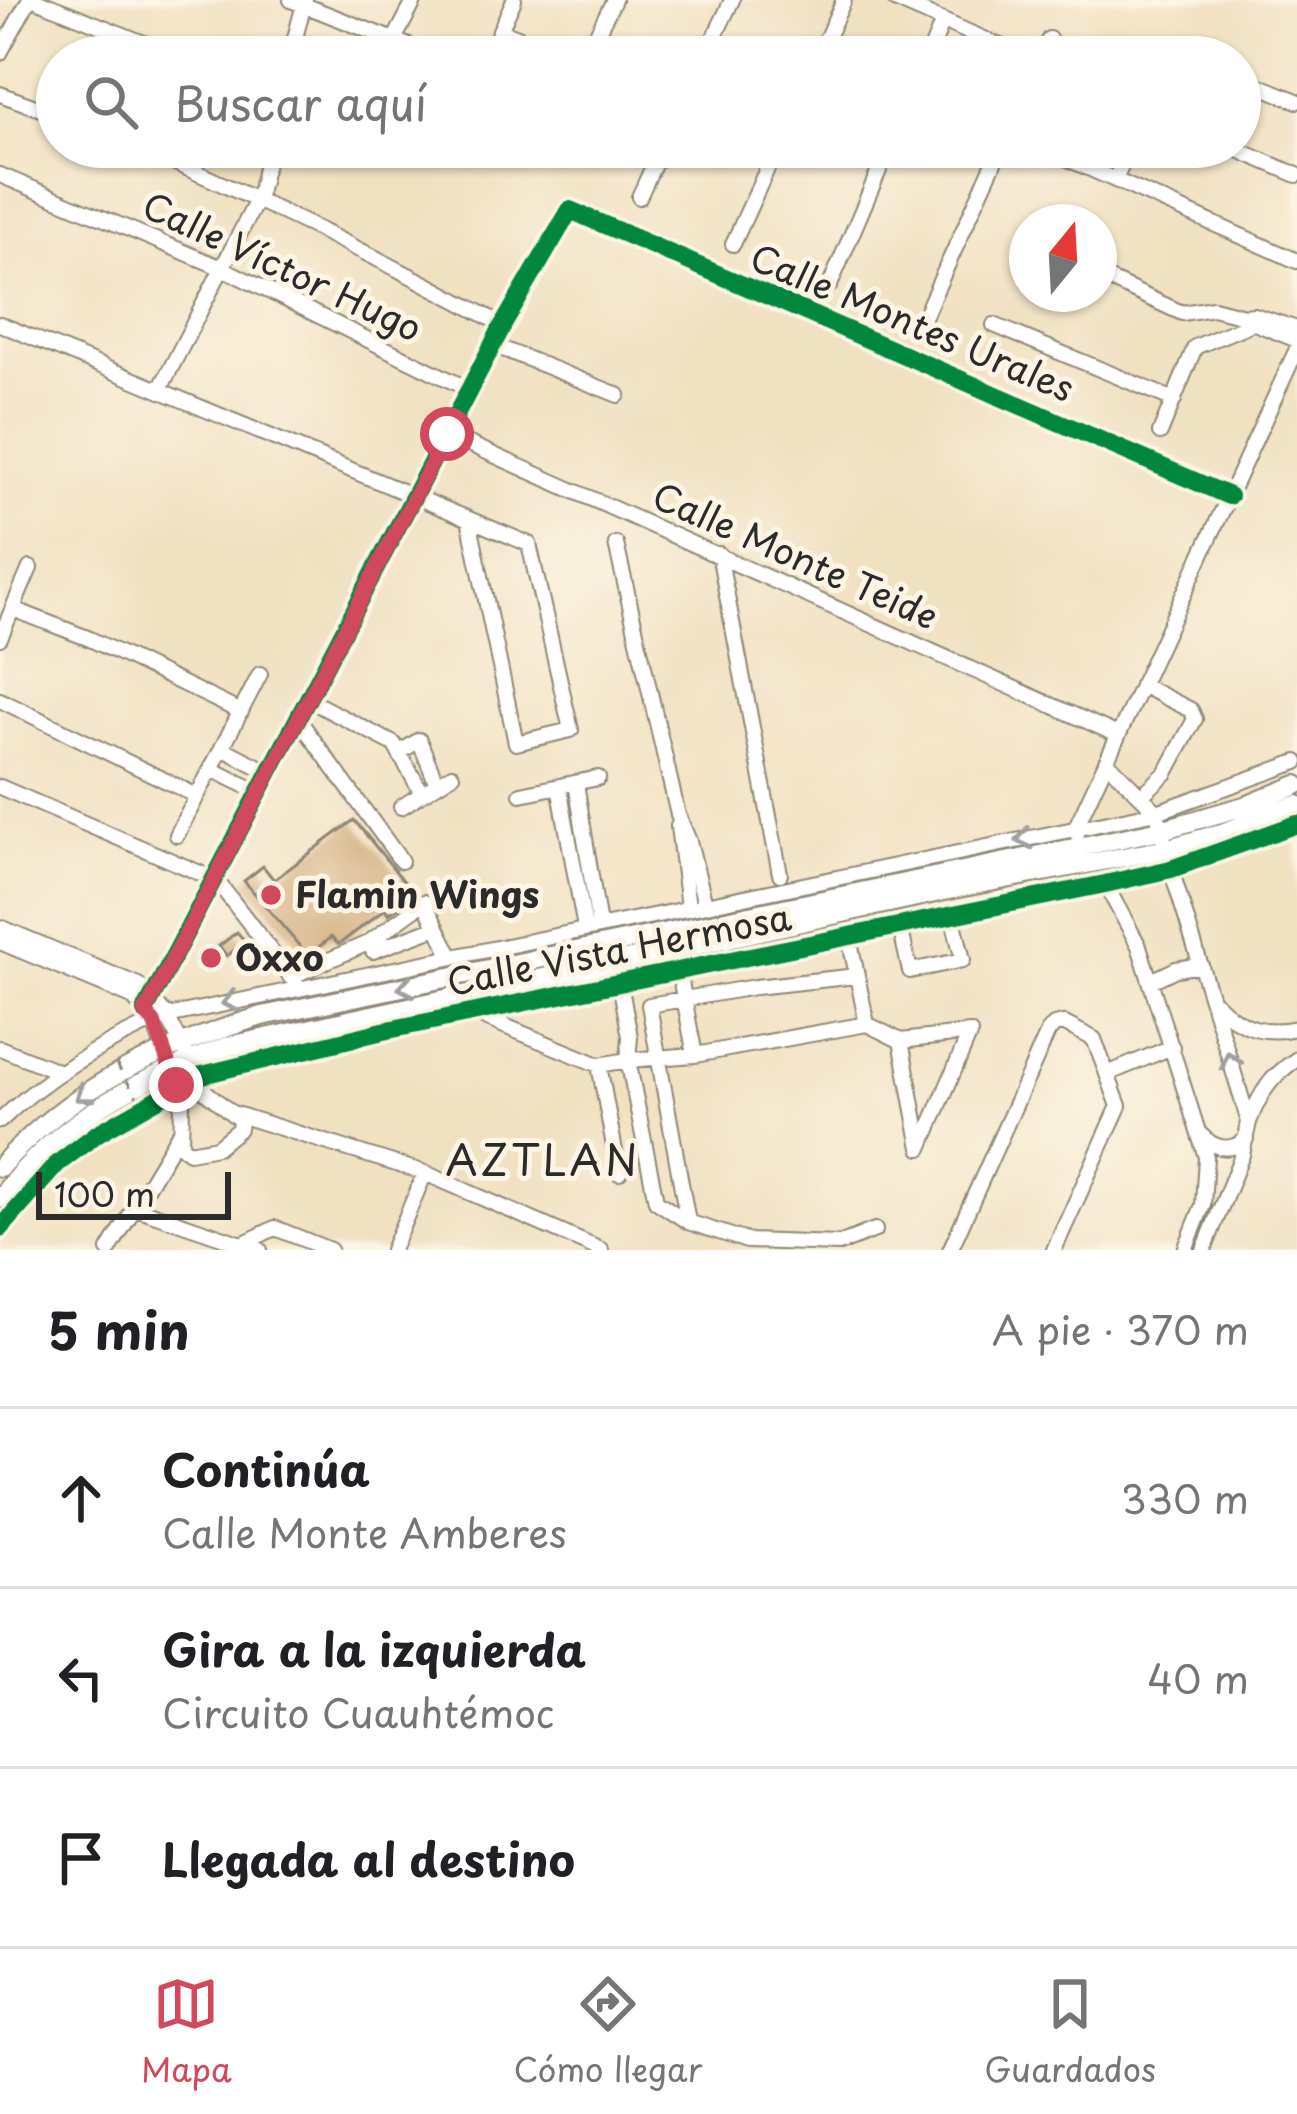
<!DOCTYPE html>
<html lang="es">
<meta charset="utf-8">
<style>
:root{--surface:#fff;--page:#f2f2f2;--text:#202124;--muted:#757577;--line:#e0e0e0;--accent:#d1495b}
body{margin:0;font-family:"Playpen Sans",sans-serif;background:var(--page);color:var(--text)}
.compass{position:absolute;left:1009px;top:204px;width:108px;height:108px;border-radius:50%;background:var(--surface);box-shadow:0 3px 9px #0004;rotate:18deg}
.scale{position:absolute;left:36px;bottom:30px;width:195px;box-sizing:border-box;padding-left:12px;border:6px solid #2b2b2b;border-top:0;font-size:33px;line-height:42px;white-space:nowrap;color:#2b2b2b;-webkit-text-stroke:9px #fcf5e5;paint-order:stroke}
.stop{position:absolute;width:36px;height:36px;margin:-27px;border:9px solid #d1495b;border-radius:50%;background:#fff}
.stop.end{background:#d1495b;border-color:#fff;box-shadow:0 3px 12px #0008}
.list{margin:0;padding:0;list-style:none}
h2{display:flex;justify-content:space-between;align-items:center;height:156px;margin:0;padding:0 48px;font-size:51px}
h2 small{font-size:39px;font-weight:400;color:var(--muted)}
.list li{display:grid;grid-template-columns:78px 1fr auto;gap:36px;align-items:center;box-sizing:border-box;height:180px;padding:0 48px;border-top:3px solid var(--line)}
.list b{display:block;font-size:45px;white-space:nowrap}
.list p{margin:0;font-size:39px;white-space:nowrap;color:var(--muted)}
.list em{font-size:39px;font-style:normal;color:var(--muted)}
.icon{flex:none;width:66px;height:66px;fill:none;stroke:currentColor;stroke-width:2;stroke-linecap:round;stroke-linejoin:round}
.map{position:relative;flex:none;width:1297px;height:1250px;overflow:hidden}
.search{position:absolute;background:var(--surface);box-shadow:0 3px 9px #0004;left:36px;right:36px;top:36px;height:132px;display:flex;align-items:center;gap:30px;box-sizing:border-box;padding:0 42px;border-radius:66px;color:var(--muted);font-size:45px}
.sheet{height:696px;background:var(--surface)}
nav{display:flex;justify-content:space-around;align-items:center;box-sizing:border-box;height:168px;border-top:3px solid var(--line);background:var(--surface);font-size:33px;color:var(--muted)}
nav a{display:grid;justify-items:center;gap:6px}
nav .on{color:var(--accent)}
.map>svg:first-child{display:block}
</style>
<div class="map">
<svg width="1297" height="1250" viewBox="0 0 1297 1250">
<rect width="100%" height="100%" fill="#fcf5e5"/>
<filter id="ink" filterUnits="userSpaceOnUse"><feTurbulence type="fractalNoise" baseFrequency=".00833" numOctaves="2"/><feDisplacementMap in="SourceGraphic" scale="24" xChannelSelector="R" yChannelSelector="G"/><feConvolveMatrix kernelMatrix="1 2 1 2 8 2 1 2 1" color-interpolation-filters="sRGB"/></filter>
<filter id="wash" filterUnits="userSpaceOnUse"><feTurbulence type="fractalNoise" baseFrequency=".004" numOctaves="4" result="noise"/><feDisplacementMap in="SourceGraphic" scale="48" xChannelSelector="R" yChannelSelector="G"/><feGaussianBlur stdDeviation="2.7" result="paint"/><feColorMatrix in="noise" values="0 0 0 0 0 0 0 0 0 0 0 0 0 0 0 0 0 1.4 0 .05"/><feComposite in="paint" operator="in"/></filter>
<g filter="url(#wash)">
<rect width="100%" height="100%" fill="#f0e1c1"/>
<g id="blocks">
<path fill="#cfa976" d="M354,820l61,75 -26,19 -4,-5 -43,33 -4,2 -7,-7 -23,19 -64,-75 19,-15 11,14z
M237,932l8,9 -18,15 -8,-10z"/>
</g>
</g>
<g filter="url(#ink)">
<use href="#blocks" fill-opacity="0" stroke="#8e8676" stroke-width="3"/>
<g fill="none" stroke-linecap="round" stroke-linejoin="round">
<defs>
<path id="minor" d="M36,0l143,57
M291,0l146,57
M895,0l130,57
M500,30l68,27
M394,40l21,-40
M0,53l29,-53
M290,57l15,-57
M488,57l26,-57
M585,57l29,-57
M705,57l27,-57
M818,57l26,-57
M928,57l15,-36
M1041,57l8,-18
M1240,78l57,23
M0,94l57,21
M139,147c125,54 245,113 364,178
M1041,147l256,114
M1231,147l66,28
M0,175l222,93 248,122
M1115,180l15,-33
M639,197l23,-50
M733,244l44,-97
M1099,275l83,38 31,-5 31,8 10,-1 43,14
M830,285l59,-138
M923,319l78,-172
M1247,320l50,20
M0,324l529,220 42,186 -55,13 -47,-224
M994,325l180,75
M493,345l125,50
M160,389l98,-191 12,-51
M1160,433l35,-86 55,-23 4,-9
M447,434l671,301
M616,544l62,271 11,26 16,63
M719,554l61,320
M13,609l77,30 151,73
M0,638l30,-70
M1141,685l50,25 4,9 -29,54 -25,23
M0,700l197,96
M309,700l85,44 28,49
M299,720l102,141
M222,748l49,25
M399,753l20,-13 18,44
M1106,761l51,51 14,57 78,253 -7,33 -38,95
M211,769l50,24
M576,783l23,142
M559,786l26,142
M0,787l216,93 82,106
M521,794l77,-16
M401,807l51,-32
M678,826l10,81
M1077,834l-2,-5 222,-480
M177,835l83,-161
M1103,880l36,66 67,211 -3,48 -18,45
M900,926l10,45 53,-11 -11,-45
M0,927l138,58 29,31 18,35
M0,942l132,55 22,25 13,38
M373,951l64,-24
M679,972l16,83 172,-31 -18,-87
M659,976l512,-107 126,-45
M290,977l78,-34 56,-41 27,53
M1151,981l25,-12 25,-4
M620,983l10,54 -2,23 67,-5
M1216,1003c23,25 48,32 81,25
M145,1011l358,-686 67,-115 659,286
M473,1013l126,52 29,-5 28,141 32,21 59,19 92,3 36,-14
M867,1024l34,17 69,-8 -49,115 -20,-107
M0,1048l60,24
M599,1065l20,108
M1107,1074l65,-27
M174,1081l8,22 -1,43 8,6 28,-5 22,-18 1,-9 -34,-28 -11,-21
M236,1114l189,59 176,77
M0,1121c47,-46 106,-80 167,-105l990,-204 140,-50
M1249,1122c11,-29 22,-46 48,-63
M1200,1134c14,15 30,19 46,5
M133,1207l127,43
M688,1222l-39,-217 106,-18 102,-11
M0,1229l57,-65 41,-31 100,-57 185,-45 224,-45
M242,1244l33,-16 55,22
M109,1250l69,-115
M392,1250l33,-77
M950,1250l98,-218 6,-7 9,-2 31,16 25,67 -65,144"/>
<path id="major" d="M561,982l102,-7
M0,1167c75,-83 158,-119 262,-151l899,-186 87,-25 49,-20
M0,1198c58,-77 140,-121 229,-152l734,-159 203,-38 56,-16 75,-28"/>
</defs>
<use href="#minor" stroke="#8e8676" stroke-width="18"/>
<use href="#major" stroke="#8e8676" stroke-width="22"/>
<use href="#minor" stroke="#fff" stroke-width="14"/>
<use href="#major" stroke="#fff" stroke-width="18"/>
<path stroke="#8e8676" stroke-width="3" stroke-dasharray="9 9" stroke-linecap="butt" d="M116,1064l34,53"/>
<defs>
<path id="cycleway" d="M145,1011l358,-686 67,-115 659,286
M0,1229l57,-65 41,-31 100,-57 185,-45 722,-147 66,-15 126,-45"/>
</defs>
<use href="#cycleway" stroke="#fcf5e5" stroke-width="26"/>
<use href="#cycleway" stroke="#00873e" stroke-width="18"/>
</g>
<defs><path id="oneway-chevron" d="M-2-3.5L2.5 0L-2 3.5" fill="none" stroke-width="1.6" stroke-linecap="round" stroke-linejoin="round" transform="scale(3)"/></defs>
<g stroke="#a0a0a0">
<use href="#oneway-chevron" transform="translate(1024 839) rotate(168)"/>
<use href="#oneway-chevron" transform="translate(406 987) rotate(169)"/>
<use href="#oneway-chevron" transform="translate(230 1002) rotate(167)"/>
<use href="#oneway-chevron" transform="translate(1230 1060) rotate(-107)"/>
<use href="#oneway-chevron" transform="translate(83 1095) rotate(144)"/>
</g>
</g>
<g fill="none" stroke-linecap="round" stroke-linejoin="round" filter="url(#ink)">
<path stroke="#d1495b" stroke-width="15" d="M176,1085l-22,-63 -9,-10 302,-578"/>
</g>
<g fill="#d1495b" stroke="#fcf5e5" stroke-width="4.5">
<circle cx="271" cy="895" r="12"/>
<circle cx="211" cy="958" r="12"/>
</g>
<g text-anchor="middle" stroke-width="10" stroke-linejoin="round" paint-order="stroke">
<g font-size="36" fill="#2b2b2b" stroke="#fcf5e5">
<text transform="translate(282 267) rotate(25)" y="13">Calle Víctor Hugo</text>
<text transform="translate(912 323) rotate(23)" y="13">Calle Montes Urales</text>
<text transform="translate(795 556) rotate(24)" y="13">Calle Monte Teide</text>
<text transform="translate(619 950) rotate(-11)" y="13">Calle Vista Hermosa</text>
</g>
<g font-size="36" font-weight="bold" fill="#2b2b2b" stroke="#fcf5e5" text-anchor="start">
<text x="295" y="908">Flamin Wings</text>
<text x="235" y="971">Oxxo</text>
</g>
<g font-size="42" letter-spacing="3" fill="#2b2b2b" stroke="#fcf5e5">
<text x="543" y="1176">AZTLAN</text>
</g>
</g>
</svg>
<svg class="compass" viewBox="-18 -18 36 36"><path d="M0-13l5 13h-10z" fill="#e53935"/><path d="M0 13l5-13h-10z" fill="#757577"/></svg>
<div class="scale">100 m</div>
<div class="stop" style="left:447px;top:434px"></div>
<div class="stop end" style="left:176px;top:1085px"></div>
<div class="search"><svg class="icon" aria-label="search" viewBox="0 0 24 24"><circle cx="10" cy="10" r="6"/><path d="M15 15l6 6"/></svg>Buscar aquí</div>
</div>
<section class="sheet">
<h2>5 min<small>A pie · 370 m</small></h2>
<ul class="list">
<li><svg class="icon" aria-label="ahead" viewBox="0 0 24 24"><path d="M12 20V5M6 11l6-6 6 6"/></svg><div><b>Continúa</b><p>Calle Monte Amberes</p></div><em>330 m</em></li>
<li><svg class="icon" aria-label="left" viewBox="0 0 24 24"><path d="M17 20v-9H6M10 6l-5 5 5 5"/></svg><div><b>Gira a la izquierda</b><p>Circuito Cuauhtémoc</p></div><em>40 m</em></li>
<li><svg class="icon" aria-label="arrive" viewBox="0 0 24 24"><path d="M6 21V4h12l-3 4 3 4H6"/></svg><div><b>Llegada al destino</b></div></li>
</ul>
</section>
<nav>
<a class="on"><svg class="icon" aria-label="map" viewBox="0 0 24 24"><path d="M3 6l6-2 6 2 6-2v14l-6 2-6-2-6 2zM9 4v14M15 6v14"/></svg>Mapa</a>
<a><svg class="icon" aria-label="directions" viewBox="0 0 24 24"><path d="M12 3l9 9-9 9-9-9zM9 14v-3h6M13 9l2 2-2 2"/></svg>Cómo llegar</a>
<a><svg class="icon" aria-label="saved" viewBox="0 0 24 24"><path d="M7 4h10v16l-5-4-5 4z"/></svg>Guardados</a>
</nav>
